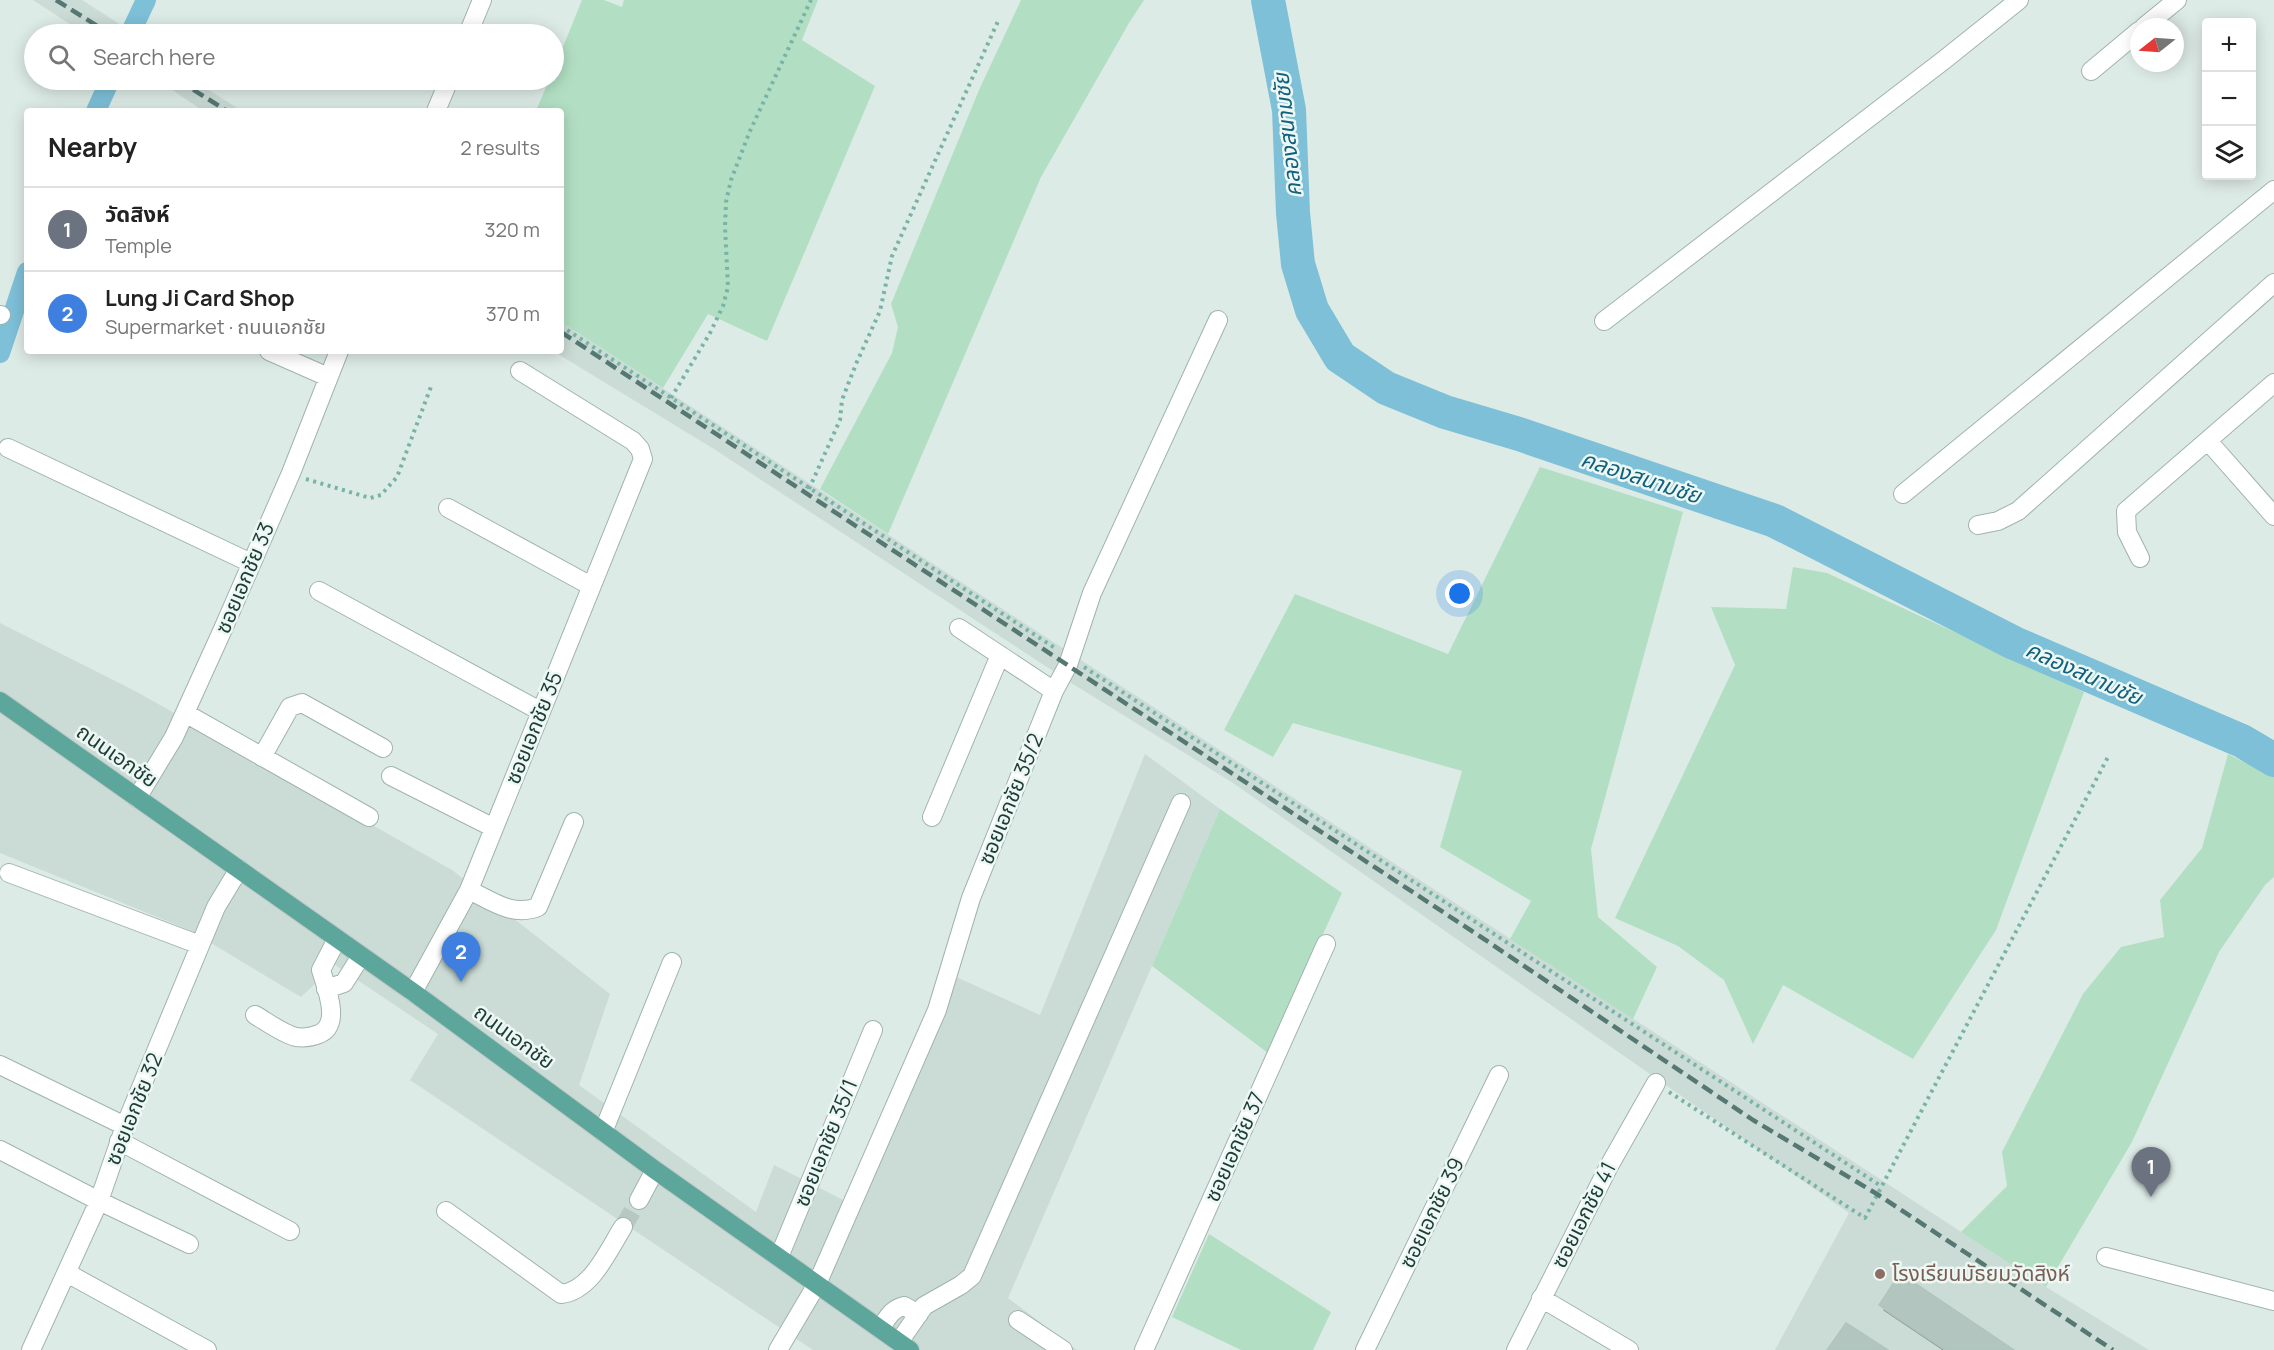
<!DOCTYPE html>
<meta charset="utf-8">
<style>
:root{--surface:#fff;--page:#f2f2f2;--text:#222;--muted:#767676;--line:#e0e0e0;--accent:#0f766e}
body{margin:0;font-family:Manrope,"Noto Sans Thai",sans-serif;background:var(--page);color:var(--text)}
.controls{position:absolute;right:18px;top:18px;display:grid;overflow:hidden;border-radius:6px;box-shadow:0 3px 15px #0003}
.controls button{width:54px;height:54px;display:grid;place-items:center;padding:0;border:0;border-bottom:2px solid var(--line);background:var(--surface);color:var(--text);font:30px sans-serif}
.compass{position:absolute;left:2130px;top:18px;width:54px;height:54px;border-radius:50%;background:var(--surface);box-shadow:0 3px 15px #0003;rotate:253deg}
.you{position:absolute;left:1460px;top:594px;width:21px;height:21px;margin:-15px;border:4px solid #fff;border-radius:50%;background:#1a73e8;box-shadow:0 0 0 9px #1a73e833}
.badge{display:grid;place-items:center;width:39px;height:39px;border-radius:50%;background:var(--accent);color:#fff;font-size:20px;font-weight:700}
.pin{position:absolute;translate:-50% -50px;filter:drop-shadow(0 2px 3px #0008)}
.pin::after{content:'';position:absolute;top:32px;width:21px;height:18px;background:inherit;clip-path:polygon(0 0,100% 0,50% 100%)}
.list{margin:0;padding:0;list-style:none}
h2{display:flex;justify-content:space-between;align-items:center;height:78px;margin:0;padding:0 24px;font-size:26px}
h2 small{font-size:20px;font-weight:400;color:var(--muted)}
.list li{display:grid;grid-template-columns:39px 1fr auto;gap:18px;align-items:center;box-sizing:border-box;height:84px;padding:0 24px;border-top:2px solid var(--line)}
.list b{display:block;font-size:22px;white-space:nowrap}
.list p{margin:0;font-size:20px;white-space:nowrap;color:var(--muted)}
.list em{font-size:20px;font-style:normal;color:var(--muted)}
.icon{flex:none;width:33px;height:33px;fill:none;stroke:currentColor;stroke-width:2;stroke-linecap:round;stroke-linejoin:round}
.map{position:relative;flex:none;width:2274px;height:1350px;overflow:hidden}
.search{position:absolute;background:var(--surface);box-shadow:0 3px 15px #0003;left:24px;top:24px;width:540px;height:66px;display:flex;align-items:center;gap:15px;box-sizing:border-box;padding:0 21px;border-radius:33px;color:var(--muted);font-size:22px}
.panel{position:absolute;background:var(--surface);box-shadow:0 3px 15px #0003;left:24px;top:108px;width:540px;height:246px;border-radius:6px}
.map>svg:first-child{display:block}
</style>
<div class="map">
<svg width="2274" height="1350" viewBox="0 0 2274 1350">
<defs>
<filter id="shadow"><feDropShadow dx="5" dy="5" stdDeviation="0" flood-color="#0004"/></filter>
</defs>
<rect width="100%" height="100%" fill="#ddebe6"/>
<path fill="#cbdbd5" d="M33,0h49l42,27 -5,7h-34z
M158,80h35l49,31h-39z
M561,322l1485,965 103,63h-374l74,-137 -616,-430 -160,-99 -359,-235 -161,-98h8z
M0,623l137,69 315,178 158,124 -31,91 177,127 18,-47 87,44 93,-233 86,39 105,-261 75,55 -212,489 69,52h-264l-403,-270 28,-46 -103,-69 -34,32 -112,-67 -189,-77z"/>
<path fill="#b2dfc3" d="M582,0h22l18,7 2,-7h194l-16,40 73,46 -108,255 -59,-27 -45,74 -102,-66v-211h-25l13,-31h5v-11z
M1021,0h123l-15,23 -88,154 -153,357 -68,-45 72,-136 6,-26 -7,-23 88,-214z
M1540,467l143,45 -92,337 7,68 59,50 -24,52 -123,-80 21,-38 -91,-54 22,-76 -169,-48 -20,34 -49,-27 71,-136 153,60z
M1793,567l34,6 257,119 -88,238 -83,129 -130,-74 -30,59 -29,-64 -46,-34 -63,-28 120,-253 -24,-58 75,2z
M2228,754l46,23v100l-9,8 -46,67 -87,190 -86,145 -85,-55 46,-46 -5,-34 81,-158 38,-47 43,-10 -4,-37 42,-52z
M1220,809l122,84 -74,160 -116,-87z
M1209,1234l122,78 -18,38h-72l-69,-33z"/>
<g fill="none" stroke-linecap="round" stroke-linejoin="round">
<path stroke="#7dc0d8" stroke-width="20" d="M130,34l16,-34
M96,111l14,-31
M0,353l27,-81"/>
<path stroke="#7dc0d8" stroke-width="34" d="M1268,0l21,110 4,103 5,51 14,46 28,47 46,31 59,24 74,22 256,87 239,122 228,98 32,19"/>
</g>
<path fill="#b2c6bf" stroke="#afc5be" stroke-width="1.5" filter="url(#shadow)" d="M1900,1273l114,77h-68l-67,-45z
M1846,1323l42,27h-61z"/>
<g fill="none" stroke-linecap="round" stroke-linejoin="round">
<path stroke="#b7c8c3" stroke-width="18" stroke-dasharray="18 9" stroke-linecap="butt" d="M623,1227l16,-27"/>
<defs>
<path id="minor" d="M2144,27l33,-27
M468,34l14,-34
M2091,71l48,-40
M436,111l13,-31
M0,315h1
M1604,321l340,-261 75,-60
M269,351l59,26
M2208,441l66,75
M8,448l243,115
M1903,494l371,-304
M448,508l143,78
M1978,525l20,-4 20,-10 256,-228
M2140,558l-13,-26 -1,-21 148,-128
M319,591l221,120
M959,628l95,63
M185,713l184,104
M262,757l28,-50 12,-4 81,45
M391,776l103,52
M137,798l37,-61 49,-108 68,-156 48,-122
M932,817l68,-162
M9,873l191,72
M469,890c23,11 43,27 69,17l36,-85
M326,989l18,-6 17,-27
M413,992l56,-102 174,-431 -3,-10 -7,-8 -113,-70
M255,1015c12,7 28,19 41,22 8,1 16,0 23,-3 23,-9 7,-47 2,-64l16,-31
M0,1065l125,61
M603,1132l69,-170
M119,1141l171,90
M0,1150l99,51 90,43
M639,1200l16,-30
M446,1211l115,83c30,-3 47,-43 62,-67
M779,1257l94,-227
M2106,1257l168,44
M67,1273l140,77
M1541,1298l88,52
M1018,1320l45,30
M880,1329c7,-10 11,-20 24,-23l15,8
M899,1342l25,-36 37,-21 11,-9 209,-473
M31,1350l68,-149 26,-75 91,-219 23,-38
M778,1350l39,-66 120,-274 34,-112 83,-207 14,-26 24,-72 126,-273
M1144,1350l182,-406
M1365,1350l134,-275
M1516,1350l93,-184 47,-83"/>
<path id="major" d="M0,701l413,291 242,178 255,180"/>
</defs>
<use href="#minor" stroke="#a0b3ae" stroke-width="20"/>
<use href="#major" stroke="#c0c8c7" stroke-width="20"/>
<path stroke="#79b3a7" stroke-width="4" stroke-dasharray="3 4.5" stroke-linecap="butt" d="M561,326l494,322
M671,398l39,-65 13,-27 5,-19 -3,-60 1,-25 5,-22 19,-49 61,-131
M306,479l64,19 11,-3 16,-18 35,-93
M809,489l31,-69 2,-20 14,-36 24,-53 12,-55 107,-237
M1084,667l797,519
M1669,1092l196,126 243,-461"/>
<use href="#minor" stroke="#fff" stroke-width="18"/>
<use href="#major" stroke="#5ca69b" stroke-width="18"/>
<path stroke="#567873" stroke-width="4.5" stroke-dasharray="12 6" stroke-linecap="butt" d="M56,0l54,34
M178,80l49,31
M561,332l920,605 272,183 124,74 236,156"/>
</g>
<circle fill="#8d6e63" stroke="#edf7f3" stroke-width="2" cx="1880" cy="1274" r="6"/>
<g text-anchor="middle" stroke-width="5" stroke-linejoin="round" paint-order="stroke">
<g font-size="21" fill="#1d3c37" stroke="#edf7f3">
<text transform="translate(245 578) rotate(-67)" y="7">ซอยเอกชัย 33</text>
<text transform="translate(534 728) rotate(-68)" y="7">ซอยเอกชัย 35</text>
<text transform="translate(117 756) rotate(35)" y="7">ถนนเอกชัย</text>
<text transform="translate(1011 799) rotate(-68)" y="7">ซอยเอกชัย 35/2</text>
<text transform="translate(514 1037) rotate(36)" y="7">ถนนเอกชัย</text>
<text transform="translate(134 1109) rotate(-68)" y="7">ซอยเอกชัย 32</text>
<text transform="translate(826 1143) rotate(-68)" y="7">ซอยเอกชัย 35/1</text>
<text transform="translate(1235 1147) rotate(-66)" y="7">ซอยเอกชัย 37</text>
<text transform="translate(1432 1213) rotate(-64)" y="7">ซอยเอกชัย 39</text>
<text transform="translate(1584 1215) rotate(-63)" y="7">ซอยเอกชัย 41</text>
</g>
<g font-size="21" fill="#785e54" stroke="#edf7f3" text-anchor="start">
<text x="1892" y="1281">โรงเรียนมัธยมวัดสิงห์</text>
</g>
<g font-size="22" font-style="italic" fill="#11607e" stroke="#edf7f3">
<text transform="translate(1287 135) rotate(-96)" y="8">คลองสนามชัย</text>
<text transform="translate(1641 477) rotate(18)" y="8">คลองสนามชัย</text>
<text transform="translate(2084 673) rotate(24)" y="8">คลองสนามชัย</text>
</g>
</g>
</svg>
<div class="controls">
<button>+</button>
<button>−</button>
<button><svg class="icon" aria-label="layers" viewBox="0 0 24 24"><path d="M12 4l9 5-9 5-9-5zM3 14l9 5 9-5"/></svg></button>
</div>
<svg class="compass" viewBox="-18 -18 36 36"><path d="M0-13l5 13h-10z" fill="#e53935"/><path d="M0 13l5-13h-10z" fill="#767676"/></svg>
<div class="you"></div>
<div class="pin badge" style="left:2151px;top:1197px;background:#6b7280">1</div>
<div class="pin badge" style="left:461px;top:982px;background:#3f7fe0">2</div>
<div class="search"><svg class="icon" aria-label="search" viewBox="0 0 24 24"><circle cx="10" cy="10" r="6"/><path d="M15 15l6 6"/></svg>Search here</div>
<section class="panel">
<h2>Nearby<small>2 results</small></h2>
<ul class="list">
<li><span class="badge" style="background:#6b7280">1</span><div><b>วัดสิงห์</b><p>Temple</p></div><em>320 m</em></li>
<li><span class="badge" style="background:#3f7fe0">2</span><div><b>Lung Ji Card Shop</b><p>Supermarket · ถนนเอกชัย</p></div><em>370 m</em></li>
</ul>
</section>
</div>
